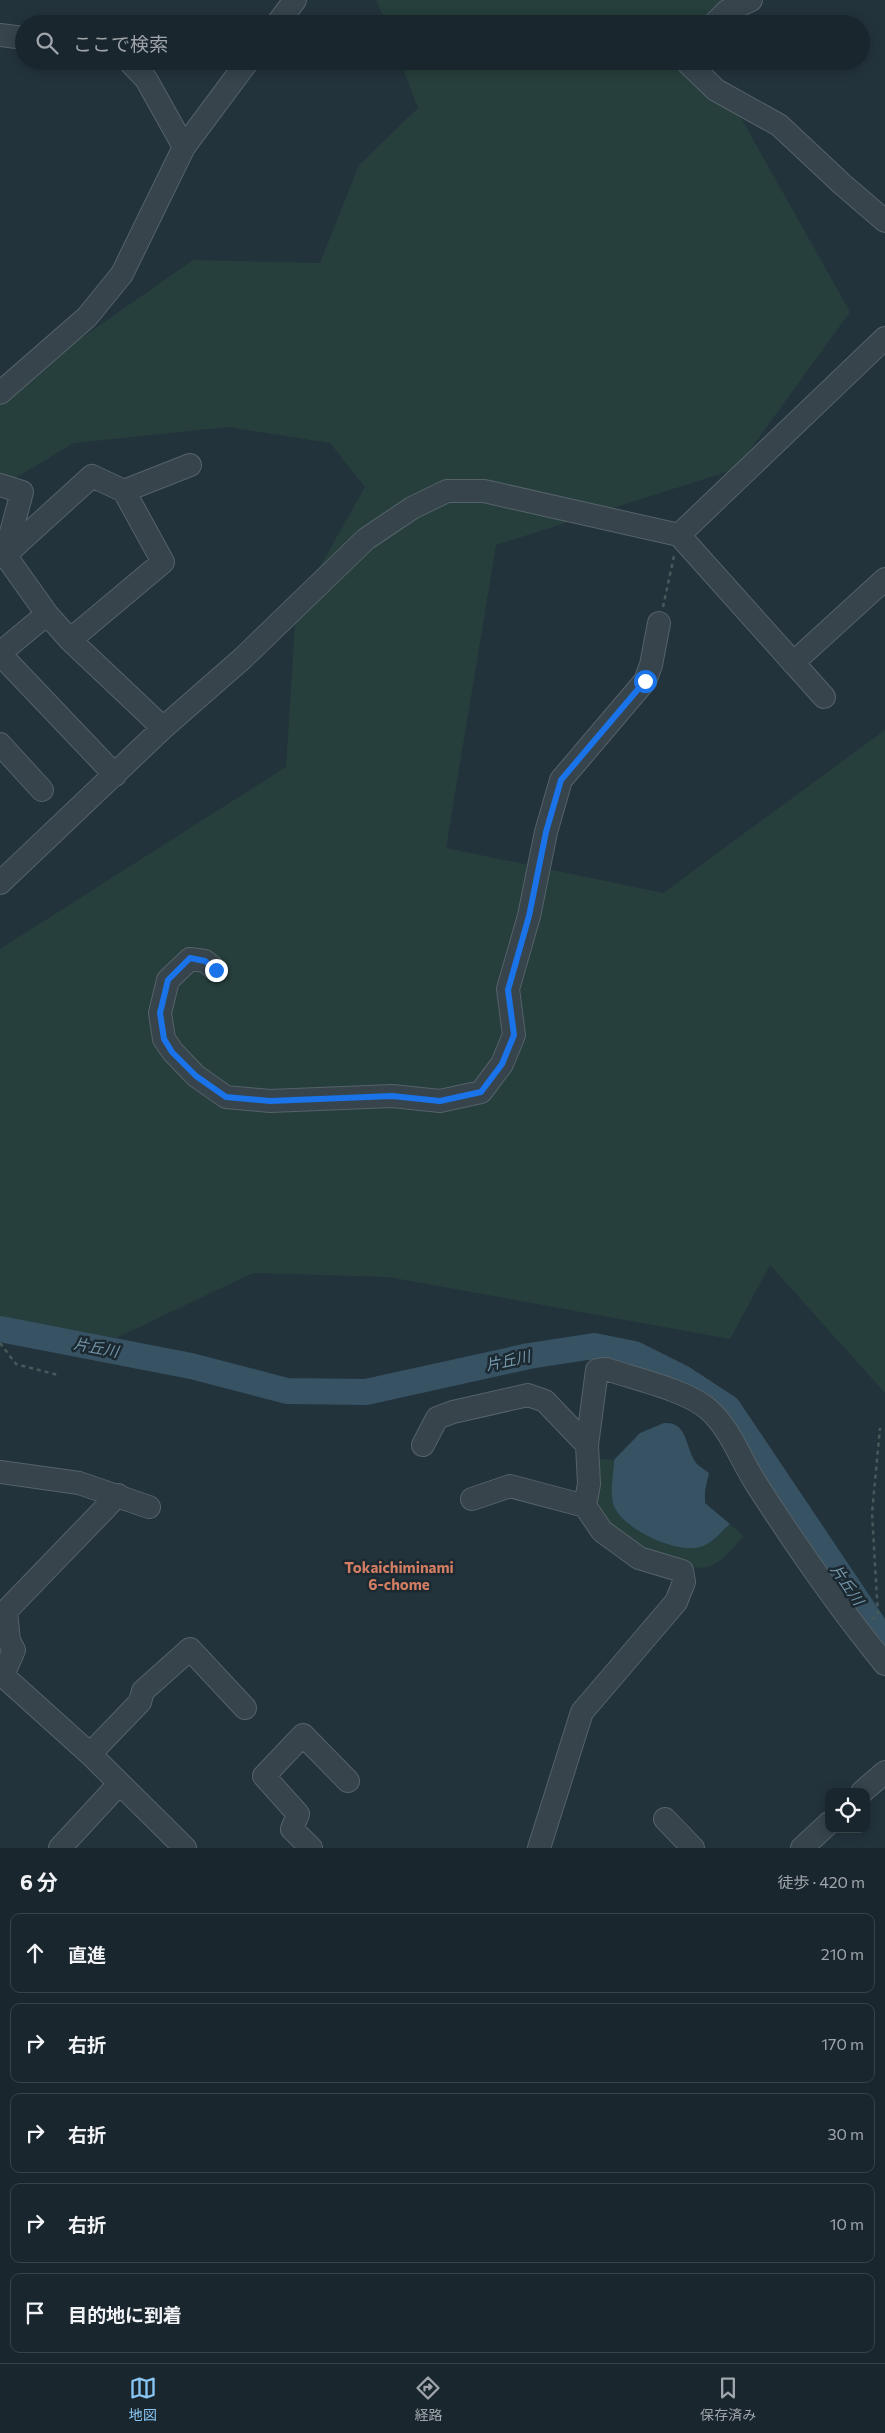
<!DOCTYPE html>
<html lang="ja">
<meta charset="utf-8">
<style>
:root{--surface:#1a262d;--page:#232e35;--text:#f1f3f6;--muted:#9fa5aa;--line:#384349;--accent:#89c8f6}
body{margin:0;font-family:Commissioner,"Noto Sans JP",sans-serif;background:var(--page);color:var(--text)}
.controls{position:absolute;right:15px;bottom:15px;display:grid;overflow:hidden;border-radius:10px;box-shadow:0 2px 12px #0003}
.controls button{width:45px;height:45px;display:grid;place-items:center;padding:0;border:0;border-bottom:1px solid var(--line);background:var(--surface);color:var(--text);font:25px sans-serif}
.stop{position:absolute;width:15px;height:15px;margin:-11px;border:4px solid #1a73e8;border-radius:50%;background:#fff}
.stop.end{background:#1a73e8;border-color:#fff;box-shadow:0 1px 5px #0008}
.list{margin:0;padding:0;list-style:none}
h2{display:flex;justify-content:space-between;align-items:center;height:65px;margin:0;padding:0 20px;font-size:21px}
h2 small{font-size:16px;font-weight:400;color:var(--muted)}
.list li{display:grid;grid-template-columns:32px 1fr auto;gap:15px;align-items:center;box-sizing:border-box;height:80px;margin:0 10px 10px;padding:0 10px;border:1px solid var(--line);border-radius:10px}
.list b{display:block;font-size:19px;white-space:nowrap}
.list em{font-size:16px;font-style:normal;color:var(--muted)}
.icon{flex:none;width:28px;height:28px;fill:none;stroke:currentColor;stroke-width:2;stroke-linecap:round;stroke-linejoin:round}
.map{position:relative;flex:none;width:885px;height:1848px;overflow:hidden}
.search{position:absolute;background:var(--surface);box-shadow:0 2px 12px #0003;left:15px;right:15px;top:15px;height:55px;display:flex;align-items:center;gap:12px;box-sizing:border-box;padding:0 18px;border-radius:28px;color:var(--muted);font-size:19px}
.sheet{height:515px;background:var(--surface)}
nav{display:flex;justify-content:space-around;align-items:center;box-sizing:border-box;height:70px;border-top:1px solid var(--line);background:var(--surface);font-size:14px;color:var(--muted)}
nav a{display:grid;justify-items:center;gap:2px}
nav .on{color:var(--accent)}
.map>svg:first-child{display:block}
</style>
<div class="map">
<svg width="885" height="1848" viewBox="0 0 885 1848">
<rect width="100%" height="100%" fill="#23333c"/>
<path fill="#263f3c" d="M376,0h345l-10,24h-325z
M400,61h309l141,251 -114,157 -240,76 -50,303 217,45 222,-163v663l-115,-128 -40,74 -342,-62 -135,-4 -137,65 -112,-19 -4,-4v-366l286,-182 10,-158 69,-122 -35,-44 -102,-16 -154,16 -74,44v-92l193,-135 127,3 39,-98 59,-57z
M600,1459l14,1 -1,43 99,38 18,-17 14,12c-10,11 -18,22 -31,29 -19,10 -80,-9 -95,-23 -10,-10 -18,-27 -26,-39z"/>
<path fill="#375263" d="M664,1423c25,-2 21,27 33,41 3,3 8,6 12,9l-4,18v12l25,21c-9,8 -18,20 -30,23 -24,7 -77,-18 -86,-41 -5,-12 0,-33 0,-46l26,-27z"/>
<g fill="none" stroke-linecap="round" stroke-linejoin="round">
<path stroke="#375263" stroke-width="26" d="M0,1329l191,37 96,25 79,1 163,-36 65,-10 40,8 48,24 46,30 157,234"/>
<defs>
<path id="minor" d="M277,24l18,-24
M714,24l13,-13 24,-11
M0,35l24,3
M129,61l17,18 38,68
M690,61l-1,3 27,26 63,35 63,59 43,37
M0,393l87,-76 35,-43 62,-127 64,-86
M0,485l22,7 -17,63 42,59 23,26 93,88
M124,491l66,-26
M679,535l206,-197
M5,555l87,-79 32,15 39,71 -93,78
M0,653l47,-39
M0,654l115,121
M793,663l92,-84
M0,744l42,46
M0,883l163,-155 80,-70 123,-119 46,-31 35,-17h37l195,44 145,162
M216,970l-11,-9 -15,-2 -22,21 -8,33 4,26 9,13 23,24 30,21 44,4 122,-5 48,5 41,-9 21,-28 12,-29 -6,-46 21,-73 17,-84 15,-52 84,-99 6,-16 8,-42
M423,1445l14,-27 16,-6 75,-17 17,6 42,44
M0,1472l79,11 70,24
M472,1499l38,-13 75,20 17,25 37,27 43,13 2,11 -8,20 -94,110 -43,136
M585,1506l4,-22 -2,-39 10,-75 9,-1c29,10 80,21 102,40 23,20 33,52 49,76 40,62 81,122 128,179
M0,1673l90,81 95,94
M3,1675l11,-25 -5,-9 -3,-30 112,-116
M90,1754l50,-52 3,-11 47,-42 55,59
M862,1792l23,-20
M665,1819l28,29
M60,1848l59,-64
M311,1848l-19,-19 6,-15 -34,-38 39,-41 45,46
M802,1848l27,-25"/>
</defs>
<use href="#minor" stroke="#55626a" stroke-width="24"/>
<path stroke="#455b5a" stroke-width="2.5" stroke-dasharray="4 4" stroke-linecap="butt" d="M663,607l11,-51
M0,1343l16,21 42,11
M872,1619l6,-4 -6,-102 8,-85"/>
<use href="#minor" stroke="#37444c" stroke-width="22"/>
</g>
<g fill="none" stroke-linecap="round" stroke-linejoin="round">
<path stroke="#1a73e8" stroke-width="6" d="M216,970l-11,-9 -15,-3 -22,22 -8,33 4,26 8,13 24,24 30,21 44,4 122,-5 48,5 41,-9 21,-28 12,-29 -6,-45 21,-74 17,-84 15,-52 84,-99"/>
</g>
<g text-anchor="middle" stroke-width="5" stroke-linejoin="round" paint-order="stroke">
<g font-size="15" font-style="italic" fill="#7396aa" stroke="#1c2931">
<text transform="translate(96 1348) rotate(11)" y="5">片丘川</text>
<text transform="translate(508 1361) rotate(-12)" y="5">片丘川</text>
<text transform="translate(847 1585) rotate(56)" y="5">片丘川</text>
</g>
<g font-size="15" font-weight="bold" fill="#d37e63" stroke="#1c2931">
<text x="399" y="1573">Tokaichiminami<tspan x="399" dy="17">6-chome</tspan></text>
</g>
</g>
</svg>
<div class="controls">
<button><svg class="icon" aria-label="locate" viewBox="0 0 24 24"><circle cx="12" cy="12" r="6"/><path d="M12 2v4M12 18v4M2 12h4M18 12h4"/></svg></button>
</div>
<div class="stop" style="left:645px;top:681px"></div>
<div class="stop end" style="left:216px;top:970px"></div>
<div class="search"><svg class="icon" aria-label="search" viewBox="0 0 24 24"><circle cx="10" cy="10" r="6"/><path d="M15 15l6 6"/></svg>ここで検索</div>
</div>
<section class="sheet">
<h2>6 分<small>徒歩 · 420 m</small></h2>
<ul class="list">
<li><svg class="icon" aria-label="ahead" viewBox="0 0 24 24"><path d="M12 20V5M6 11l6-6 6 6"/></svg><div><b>直進</b></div><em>210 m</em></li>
<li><svg class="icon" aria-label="right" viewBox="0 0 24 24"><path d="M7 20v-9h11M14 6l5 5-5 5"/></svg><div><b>右折</b></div><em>170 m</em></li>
<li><svg class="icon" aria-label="right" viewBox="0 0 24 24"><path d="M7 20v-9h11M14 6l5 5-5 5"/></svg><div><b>右折</b></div><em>30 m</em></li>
<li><svg class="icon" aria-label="right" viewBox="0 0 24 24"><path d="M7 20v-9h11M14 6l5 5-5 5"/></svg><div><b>右折</b></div><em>10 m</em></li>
<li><svg class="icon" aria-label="arrive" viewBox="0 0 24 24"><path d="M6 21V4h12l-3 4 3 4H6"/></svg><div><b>目的地に到着</b></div></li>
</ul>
</section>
<nav>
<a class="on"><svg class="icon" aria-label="map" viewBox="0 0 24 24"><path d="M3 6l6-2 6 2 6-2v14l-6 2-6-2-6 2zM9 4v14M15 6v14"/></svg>地図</a>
<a><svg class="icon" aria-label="directions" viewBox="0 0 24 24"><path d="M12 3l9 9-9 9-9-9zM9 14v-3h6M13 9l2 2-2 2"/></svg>経路</a>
<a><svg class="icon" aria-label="saved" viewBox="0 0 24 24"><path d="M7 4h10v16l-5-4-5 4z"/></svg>保存済み</a>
</nav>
